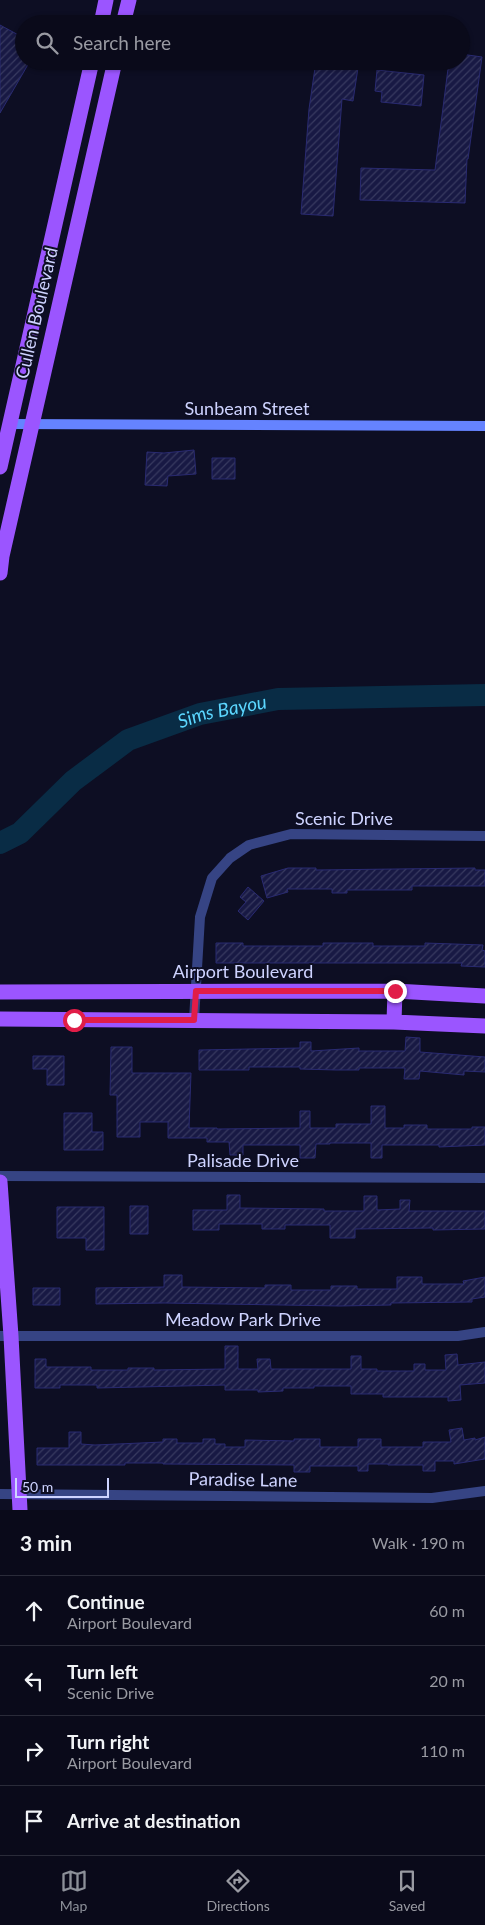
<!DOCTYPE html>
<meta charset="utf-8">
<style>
:root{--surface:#0a0a1a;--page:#131323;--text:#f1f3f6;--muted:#999aa2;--line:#2a2b39;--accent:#8c9099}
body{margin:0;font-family:Lato,sans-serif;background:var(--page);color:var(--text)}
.scale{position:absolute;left:15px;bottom:12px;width:94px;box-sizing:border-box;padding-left:5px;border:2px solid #ced3ff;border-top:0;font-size:14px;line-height:18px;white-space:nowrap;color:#ced3ff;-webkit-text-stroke:4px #0d0e23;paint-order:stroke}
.stop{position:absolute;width:15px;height:15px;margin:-11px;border:4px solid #e11d48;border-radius:50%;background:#fff}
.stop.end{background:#e11d48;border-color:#fff;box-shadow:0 1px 5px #0008}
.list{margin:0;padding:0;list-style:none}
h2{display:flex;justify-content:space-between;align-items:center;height:65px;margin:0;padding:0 20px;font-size:21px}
h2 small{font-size:16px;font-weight:400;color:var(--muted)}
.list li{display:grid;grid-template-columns:32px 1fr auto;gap:15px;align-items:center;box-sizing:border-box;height:70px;padding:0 20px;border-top:1px solid var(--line)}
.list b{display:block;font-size:19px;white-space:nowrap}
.list p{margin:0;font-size:16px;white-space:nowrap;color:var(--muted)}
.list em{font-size:16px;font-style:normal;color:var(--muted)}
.icon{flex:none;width:28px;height:28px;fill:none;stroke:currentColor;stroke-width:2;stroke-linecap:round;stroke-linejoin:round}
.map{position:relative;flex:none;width:485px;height:1510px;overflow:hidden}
.search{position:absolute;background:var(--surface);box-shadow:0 1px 4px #0004;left:15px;right:15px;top:15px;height:55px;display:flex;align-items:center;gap:12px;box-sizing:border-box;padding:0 18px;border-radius:28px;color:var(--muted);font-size:19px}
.sheet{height:345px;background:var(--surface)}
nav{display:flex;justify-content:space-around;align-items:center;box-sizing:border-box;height:70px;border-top:1px solid var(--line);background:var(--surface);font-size:14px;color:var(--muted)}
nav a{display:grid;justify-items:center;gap:2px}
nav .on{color:var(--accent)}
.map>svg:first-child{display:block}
</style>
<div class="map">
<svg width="485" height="1510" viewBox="0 0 485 1510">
<defs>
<pattern id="building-hatch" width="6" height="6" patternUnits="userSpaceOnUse" patternTransform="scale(1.25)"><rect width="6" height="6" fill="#181944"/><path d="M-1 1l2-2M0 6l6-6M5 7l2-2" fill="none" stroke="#383a60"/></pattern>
</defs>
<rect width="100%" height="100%" fill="#0d0e23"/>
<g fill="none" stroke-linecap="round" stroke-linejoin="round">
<path stroke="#092c45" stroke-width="22" id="s1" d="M0,843l20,-10 53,-52 55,-41 72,-26 78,-15 207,-4"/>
</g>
<path fill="url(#building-hatch)" stroke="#292a71" d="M0,25l24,13v23h6l-30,52z
M461,54l21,3 -14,102h-1l-2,44 -105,-3 1,-32 74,2 14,-109h12z
M316,61h43l-6,40 -11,-2 -9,117 -32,-2 8,-105z
M377,70l47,5 -3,31 -40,-4 1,-10 -7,-1z
M194,450l2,24 -28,2 -1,10 -22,-1 2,-33 17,1z
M212,458h23v21h-23z
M288,868h28v2l159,-2v2h10v16h-73v4h-65v3h-15v-4h-45l1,3 -21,6 -6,-22z
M248,887l16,14 -16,19 -10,-9 8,-9 -6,-5z
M216,943h27v3h80v-3h50v3h52v-3l58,2 -1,5 3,1v16l-24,-1 1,-3h-246z
M406,1037l14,1v14l65,5v15l-21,-1v4l-44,-4 -1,8h-15l1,-11h-46v2h-23l-36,-1v-2h-51v3h-50v-20l101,-2v-6h11v9l48,-3v3h46z
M111,1047h21v26h59l-2,55h28v1l83,-1v-17h10v17h26v-4h35v-18h14v22h19v-3h23v4h45v-2h13v18l-46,2v-2h-57v13h-11v-15h-41v1h-14l-1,14h-15v-13h-57v10h-13l-1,-13h-22v-4h-39v-16h-28v15h-23v-42h-7z
M33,1056h31v29h-17v-16h-14z
M64,1113h28v19h11v18h-39z
M227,1195h13v13l84,1v2h40v-15h13v14l23,-1v-9h10l-1,11h76v18l-52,1v-2l-78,1v9h-25v-13h-45v4h-23v-5h-43v6h-26v-20h34z
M130,1206h18v28h-18z
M57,1207h47v43h-18v-12h-29z
M164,1275h18v12l83,1v-3h26v5h40v-4h26v3h40v-12h25v7h42l-1,-3 22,-4v20l-13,2v3l-81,1v2l-51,1 -176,-3 -68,1v-16l68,-1z
M33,1288h27v17h-27z
M225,1346h13v23h20l-1,-10h13l1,10h80v-13h10v13h16v2h37v-7h11v6h21l-1,-15 12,-1 1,11 27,-3v21l-25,2 1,15 -13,1v-4h-65v-3h-32v-8h-37v2h-31v3l-25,1v-2h-33v-5l-128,3v-3h-37v3h-25v-29h11v8h45v3h37v-2h26v2l71,-1z
M462,1428l2,12 11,-2v2l10,-3v22l-31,5v-3h-19v10h-12v-6h-35v-1h-20v7h-10v-5h-48v6h-16v-7l-131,-1v-1h-38v2h-88v-17h32v-16h12v12l14,1 68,-3v-3h14v4h26v-4h12v5h10v3h20v-7l49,1v-2h26v8h38v-8h23v8h42v-5h28l-2,-12z"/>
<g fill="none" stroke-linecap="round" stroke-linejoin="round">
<path stroke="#364484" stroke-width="10" d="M194,1020l6,-103 12,-39 18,-20 19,-13 42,-11 194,2
M0,1176l485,2
M0,1336h458l27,-4
M0,1494l432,4 53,-7"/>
<path stroke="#6583ff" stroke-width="10" d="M10,424l475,2"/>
<path stroke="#9b55ff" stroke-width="15" d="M101,24l5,-24
M123,24l6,-24
M0,467l92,-406
M0,573l2,-17 113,-495
M0,992l395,-1 90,5
M0,1019l394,3 91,4
M394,1022l1,-31
M0,1182l11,154 9,174"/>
</g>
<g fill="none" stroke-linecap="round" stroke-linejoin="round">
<path stroke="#e11d48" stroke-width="6" d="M74,1020h120l2,-29h199"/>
</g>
<g text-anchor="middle" stroke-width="4" stroke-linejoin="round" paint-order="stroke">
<g font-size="18" fill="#ced3ff" stroke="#0d0e23">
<text transform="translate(37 313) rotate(-77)" y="6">Cullen Boulevard</text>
<text x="247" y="415">Sunbeam Street</text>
<text x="344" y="825">Scenic Drive</text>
<text x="243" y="978">Airport Boulevard</text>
<text x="243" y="1167">Palisade Drive</text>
<text x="243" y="1326">Meadow Park Drive</text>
<text transform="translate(243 1480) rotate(1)" y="6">Paradise Lane</text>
</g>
<g font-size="19" font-style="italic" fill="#5cd7ff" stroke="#0d0e23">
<text dy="7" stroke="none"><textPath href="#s1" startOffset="264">Sims Bayou</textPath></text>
</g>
</g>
</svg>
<div class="scale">50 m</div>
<div class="stop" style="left:74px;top:1020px"></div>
<div class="stop end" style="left:395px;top:991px"></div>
<div class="search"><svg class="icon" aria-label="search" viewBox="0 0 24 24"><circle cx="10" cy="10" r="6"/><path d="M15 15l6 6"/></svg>Search here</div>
</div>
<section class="sheet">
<h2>3 min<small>Walk · 190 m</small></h2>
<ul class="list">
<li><svg class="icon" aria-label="ahead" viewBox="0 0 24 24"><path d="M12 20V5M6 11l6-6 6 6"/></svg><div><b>Continue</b><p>Airport Boulevard</p></div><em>60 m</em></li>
<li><svg class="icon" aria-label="left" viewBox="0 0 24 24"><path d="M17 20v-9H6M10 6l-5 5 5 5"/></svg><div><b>Turn left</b><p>Scenic Drive</p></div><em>20 m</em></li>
<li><svg class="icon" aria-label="right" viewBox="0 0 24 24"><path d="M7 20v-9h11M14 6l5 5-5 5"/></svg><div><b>Turn right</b><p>Airport Boulevard</p></div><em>110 m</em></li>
<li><svg class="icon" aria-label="arrive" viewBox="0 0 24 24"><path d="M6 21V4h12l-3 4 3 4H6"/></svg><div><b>Arrive at destination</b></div></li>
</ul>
</section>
<nav>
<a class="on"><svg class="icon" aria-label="map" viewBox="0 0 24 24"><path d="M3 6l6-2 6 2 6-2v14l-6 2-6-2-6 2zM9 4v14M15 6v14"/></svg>Map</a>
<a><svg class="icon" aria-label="directions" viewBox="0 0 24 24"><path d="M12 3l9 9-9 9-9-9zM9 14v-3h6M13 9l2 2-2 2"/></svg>Directions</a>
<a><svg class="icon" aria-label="saved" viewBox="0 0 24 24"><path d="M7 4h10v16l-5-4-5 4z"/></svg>Saved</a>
</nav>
